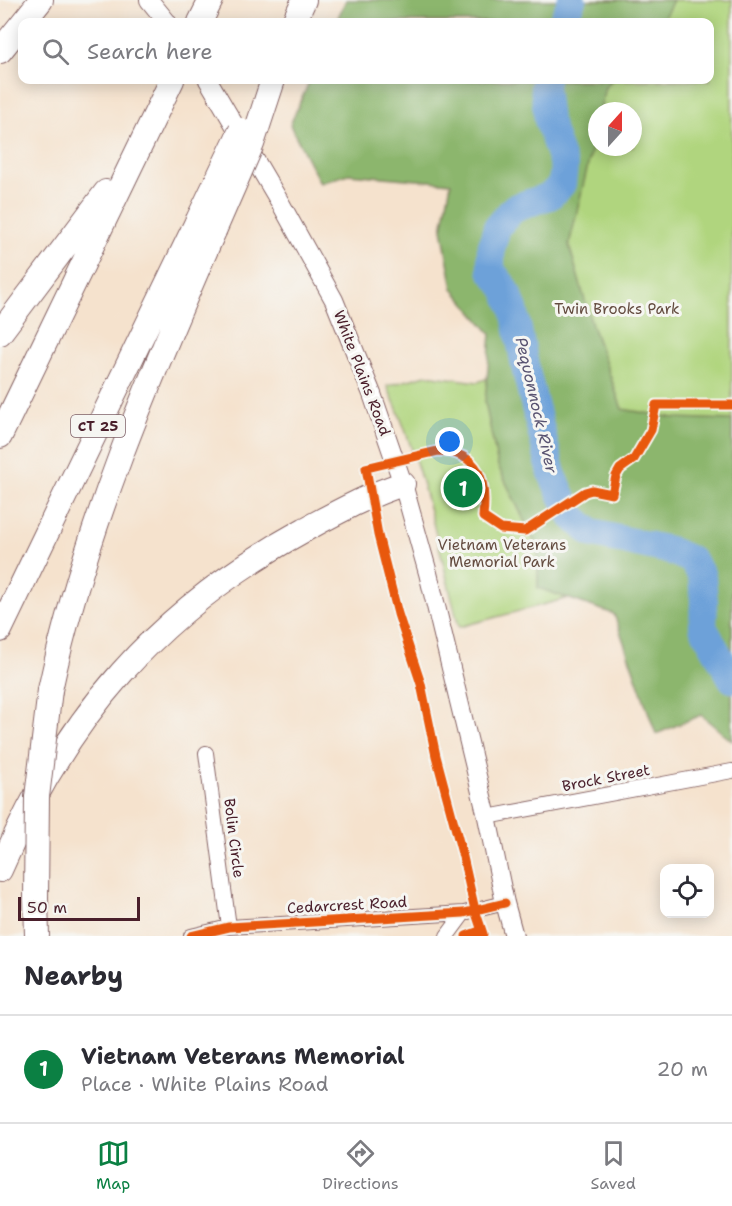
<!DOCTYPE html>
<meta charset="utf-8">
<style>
:root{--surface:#fff;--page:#f2f2f3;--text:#2b2b33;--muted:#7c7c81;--line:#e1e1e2;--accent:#0b8043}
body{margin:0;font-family:"Shantell Sans",sans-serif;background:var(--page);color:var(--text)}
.controls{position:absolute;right:18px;bottom:18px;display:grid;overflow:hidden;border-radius:12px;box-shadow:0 3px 15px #0003}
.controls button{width:54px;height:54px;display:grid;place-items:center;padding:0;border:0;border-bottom:2px solid var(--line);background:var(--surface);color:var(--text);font:30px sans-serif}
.compass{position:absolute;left:588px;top:102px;width:54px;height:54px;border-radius:50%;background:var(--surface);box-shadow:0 3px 15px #0003;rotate:21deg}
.scale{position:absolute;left:18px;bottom:15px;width:122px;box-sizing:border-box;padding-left:6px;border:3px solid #4a1f2b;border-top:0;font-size:16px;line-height:21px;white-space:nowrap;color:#4a1f2b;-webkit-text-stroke:4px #f6f6f2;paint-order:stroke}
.you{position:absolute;left:450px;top:442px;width:21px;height:21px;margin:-15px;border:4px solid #fff;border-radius:50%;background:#1a73e8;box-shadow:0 0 0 9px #1a73e833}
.badge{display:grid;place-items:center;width:39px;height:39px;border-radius:50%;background:var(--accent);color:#fff;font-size:20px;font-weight:700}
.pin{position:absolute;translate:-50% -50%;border:3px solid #fff;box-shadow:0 2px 6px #0006}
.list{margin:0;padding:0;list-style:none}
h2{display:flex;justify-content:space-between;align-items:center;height:78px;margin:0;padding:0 24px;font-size:26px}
h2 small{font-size:20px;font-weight:400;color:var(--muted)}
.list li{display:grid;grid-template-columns:39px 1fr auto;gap:18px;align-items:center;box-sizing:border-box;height:108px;padding:0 24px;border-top:2px solid var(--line)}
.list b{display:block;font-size:22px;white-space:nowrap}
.list p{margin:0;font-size:20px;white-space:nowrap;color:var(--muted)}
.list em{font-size:20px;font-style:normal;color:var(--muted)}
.icon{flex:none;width:33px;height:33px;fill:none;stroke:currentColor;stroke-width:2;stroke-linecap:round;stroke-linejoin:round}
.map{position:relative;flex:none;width:732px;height:936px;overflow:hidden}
.search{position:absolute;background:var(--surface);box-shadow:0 3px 15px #0003;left:18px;right:18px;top:18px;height:66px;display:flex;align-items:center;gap:15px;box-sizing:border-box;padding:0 21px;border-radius:12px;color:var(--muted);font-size:22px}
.sheet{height:186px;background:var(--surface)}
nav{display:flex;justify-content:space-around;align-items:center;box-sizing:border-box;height:84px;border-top:2px solid var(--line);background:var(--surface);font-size:16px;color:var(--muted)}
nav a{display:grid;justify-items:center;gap:3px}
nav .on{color:var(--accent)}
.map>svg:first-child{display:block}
</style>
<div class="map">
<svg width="732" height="936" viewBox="0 0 732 936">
<rect width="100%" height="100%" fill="#f6f6f2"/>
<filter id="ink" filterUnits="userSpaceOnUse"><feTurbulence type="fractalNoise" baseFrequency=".0167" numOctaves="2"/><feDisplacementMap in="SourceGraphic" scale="12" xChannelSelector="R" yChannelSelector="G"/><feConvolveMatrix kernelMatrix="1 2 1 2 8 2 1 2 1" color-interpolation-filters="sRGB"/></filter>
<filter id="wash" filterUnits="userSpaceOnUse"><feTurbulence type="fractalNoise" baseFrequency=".008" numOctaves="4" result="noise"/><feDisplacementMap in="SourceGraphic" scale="24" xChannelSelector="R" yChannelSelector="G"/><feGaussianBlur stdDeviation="1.35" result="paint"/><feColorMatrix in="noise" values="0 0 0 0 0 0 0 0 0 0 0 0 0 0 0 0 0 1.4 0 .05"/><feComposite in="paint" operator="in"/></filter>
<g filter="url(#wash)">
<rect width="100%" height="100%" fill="#f5e2cd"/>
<path fill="#b0d57e" stroke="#7d7a54" stroke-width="1.5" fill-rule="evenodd" d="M582,0h150v708l-54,-139 -219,58c-21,-81 -37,-166 -72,-241l39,-11 52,7 35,-14 34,-288h163v-58h-137zM597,111h36v36h-36z"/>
<path fill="#8cb66d" stroke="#6b6a4c" stroke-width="1.5" d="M346,0h327l-11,22h-326z
M310,80h302l-7,7 -5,24h-3v16l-28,118 23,80 30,84 53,9 57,2v321l-31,-26 -45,19 -42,-120 -76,-26v-39l-40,-83 -13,-64 6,-68 -38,-45 -11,-60 9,-46 -102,-9 -29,9 -30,-58z"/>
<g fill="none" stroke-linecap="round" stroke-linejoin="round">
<path stroke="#6da1d9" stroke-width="28" d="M562,22l10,-22
M545,80l-1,7 4,33 16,47 -2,17 -12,12 -36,12 -17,19 -6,22v21l14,18 9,21 12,62 26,103 19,41 20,18 78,17 23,10 10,16 2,25 -1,26 29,52"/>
</g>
</g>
<g filter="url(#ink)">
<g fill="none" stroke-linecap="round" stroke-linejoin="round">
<defs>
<path id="minor" d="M206,753l23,174
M487,817l245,-46
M191,936l38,-9 235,-14 41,-10
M447,936l17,-23"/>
<path id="secondary" d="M149,0l18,22
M208,80l73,124 53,96 38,94 31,90 25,89 59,244 18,86 9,33"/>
<path id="motorway" d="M200,22l11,-22
M294,22l10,-22
M0,51l41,-51
M0,333l106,-141
M0,436l172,-356
M0,630l197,-408
M50,690c34,-159 99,-310 164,-459
M0,870c66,-154 157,-259 304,-340 32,-17 64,-35 99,-46
M36,898l1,38"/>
</defs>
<use href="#minor" stroke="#866364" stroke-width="16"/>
<use href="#secondary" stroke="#866364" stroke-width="20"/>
<use href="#motorway" stroke="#866364" stroke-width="26"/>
<use href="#minor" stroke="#fff" stroke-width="14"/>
<use href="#secondary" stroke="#fff" stroke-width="18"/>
<use href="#motorway" stroke="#fff" stroke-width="24"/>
<defs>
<path id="motorway-bridge" d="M197,222l44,-92
M214,231l38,-87 21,-64
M36,898l1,-101 13,-107"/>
</defs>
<use href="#motorway-bridge" stroke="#866364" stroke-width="26" stroke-linecap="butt"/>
<use href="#motorway-bridge" stroke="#fff" stroke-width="24"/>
<defs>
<path id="cycleway" d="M191,936l38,-9 235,-14 41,-10
M466,936l11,-4 6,2 -8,-24 -12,-53 -27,-101 -15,-72 -23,-70 -20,-79 -12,-67 72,-17c42,1 49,30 45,66l18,12 24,2 60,-39 7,-2 20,4 4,-18 4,-7 14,-10 17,-29 5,-25h76"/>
</defs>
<use href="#cycleway" stroke="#f6f6f2" stroke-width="13"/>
<use href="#cycleway" stroke="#e8590c" stroke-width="9"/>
</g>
</g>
<g text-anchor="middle" stroke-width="6" stroke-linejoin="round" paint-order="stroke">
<rect fill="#f6f6f2" stroke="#7e6067" stroke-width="1.5" x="71" y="415" width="54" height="22" rx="4.5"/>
<g font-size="14" font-weight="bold" fill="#4a1f2b">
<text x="98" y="431">CT 25</text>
</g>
<g font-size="15" fill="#644c40" stroke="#f6f6f2">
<text x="617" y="314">Twin Brooks Park</text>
<text x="502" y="550">Vietnam Veterans<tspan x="502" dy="17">Memorial Park</tspan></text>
</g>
<g font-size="15" fill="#4a1f2b" stroke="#f6f6f2">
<text transform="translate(362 373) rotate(69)" y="5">White Plains Road</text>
<text transform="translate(606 778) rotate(-11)" y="5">Brock Street</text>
<text transform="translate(234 838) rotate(83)" y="5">Bolin Circle</text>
<text transform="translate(347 905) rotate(-3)" y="5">Cedarcrest Road</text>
</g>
<g font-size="16" font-style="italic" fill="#585371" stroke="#f6f6f2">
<text transform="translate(537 405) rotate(77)" y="6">Pequonnock River</text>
</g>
</g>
</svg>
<div class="controls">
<button><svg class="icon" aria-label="locate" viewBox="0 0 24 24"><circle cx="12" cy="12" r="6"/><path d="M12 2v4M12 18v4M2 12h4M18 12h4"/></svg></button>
</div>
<svg class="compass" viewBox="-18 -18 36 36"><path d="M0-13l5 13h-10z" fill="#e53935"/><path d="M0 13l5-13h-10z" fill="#7c7c81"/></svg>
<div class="scale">50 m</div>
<div class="you"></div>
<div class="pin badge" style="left:463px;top:488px">1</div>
<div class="search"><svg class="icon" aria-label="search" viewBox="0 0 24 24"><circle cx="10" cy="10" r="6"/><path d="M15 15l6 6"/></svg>Search here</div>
</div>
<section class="sheet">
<h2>Nearby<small></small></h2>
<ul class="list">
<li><span class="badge">1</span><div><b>Vietnam Veterans Memorial</b><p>Place · White Plains Road</p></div><em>20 m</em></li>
</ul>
</section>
<nav>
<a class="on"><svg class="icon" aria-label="map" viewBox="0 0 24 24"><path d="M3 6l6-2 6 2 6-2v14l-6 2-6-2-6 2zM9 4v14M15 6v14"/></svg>Map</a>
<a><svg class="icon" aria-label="directions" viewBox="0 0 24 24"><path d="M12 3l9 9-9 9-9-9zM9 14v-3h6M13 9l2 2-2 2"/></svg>Directions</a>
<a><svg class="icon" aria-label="saved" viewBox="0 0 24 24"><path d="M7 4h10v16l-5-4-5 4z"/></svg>Saved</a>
</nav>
